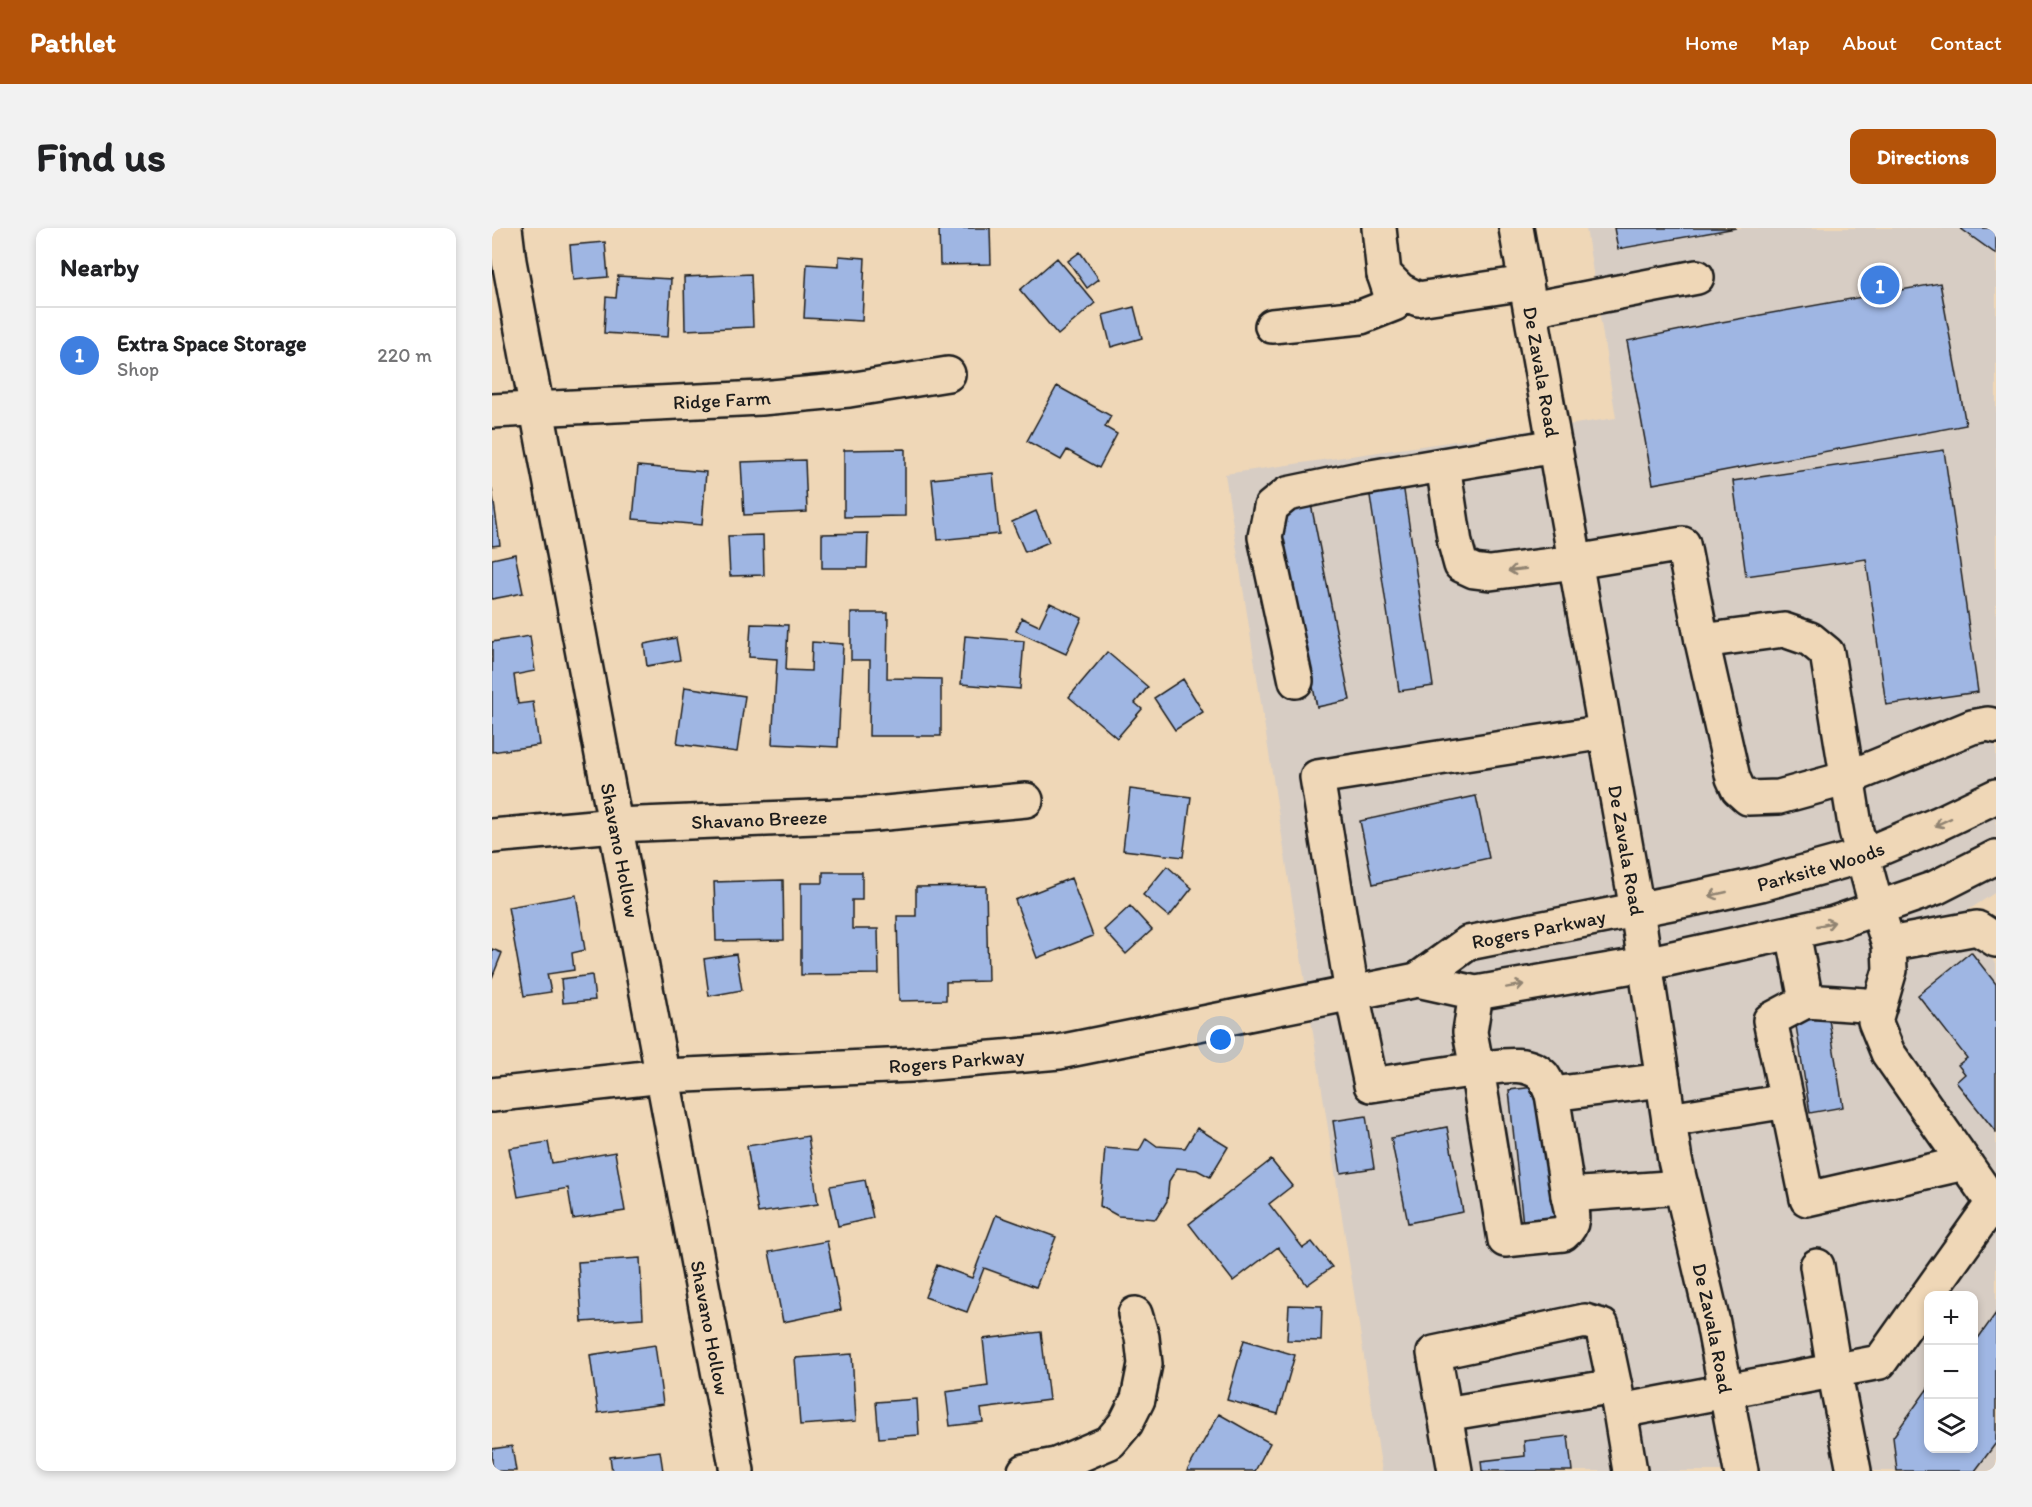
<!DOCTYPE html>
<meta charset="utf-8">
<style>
:root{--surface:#fff;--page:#f2f2f2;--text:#202124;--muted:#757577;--line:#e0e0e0;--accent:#b45309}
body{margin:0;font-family:Itim,sans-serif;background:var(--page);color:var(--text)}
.controls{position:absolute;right:18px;bottom:18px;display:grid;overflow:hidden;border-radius:12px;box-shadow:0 3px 9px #0003}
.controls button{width:54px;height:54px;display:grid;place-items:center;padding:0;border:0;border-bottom:2px solid var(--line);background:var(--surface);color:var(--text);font:30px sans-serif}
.you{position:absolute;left:729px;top:812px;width:21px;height:21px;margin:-15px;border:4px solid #fff;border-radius:50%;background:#1a73e8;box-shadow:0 0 0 9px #1a73e833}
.badge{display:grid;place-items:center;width:39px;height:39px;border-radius:50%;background:var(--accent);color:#fff;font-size:20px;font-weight:700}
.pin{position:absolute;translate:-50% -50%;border:3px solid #fff;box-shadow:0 2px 6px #0006}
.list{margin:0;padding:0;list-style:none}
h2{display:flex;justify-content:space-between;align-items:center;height:78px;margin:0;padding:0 24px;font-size:26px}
h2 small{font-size:20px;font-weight:400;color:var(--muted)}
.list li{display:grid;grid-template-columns:39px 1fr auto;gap:18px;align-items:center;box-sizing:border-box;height:96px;padding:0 24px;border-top:2px solid var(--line)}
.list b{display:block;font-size:22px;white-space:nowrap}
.list p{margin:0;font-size:20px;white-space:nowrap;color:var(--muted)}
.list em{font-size:20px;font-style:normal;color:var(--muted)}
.icon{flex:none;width:33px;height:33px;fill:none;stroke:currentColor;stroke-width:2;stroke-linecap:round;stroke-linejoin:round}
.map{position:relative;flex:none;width:1504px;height:1243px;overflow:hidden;border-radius:12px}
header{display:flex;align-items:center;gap:36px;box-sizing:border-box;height:84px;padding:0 30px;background:var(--accent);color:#fff}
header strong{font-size:28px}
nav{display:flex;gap:33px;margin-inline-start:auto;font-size:21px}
.intro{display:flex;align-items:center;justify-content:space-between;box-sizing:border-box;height:144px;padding:0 36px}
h1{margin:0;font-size:42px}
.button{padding:15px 27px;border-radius:12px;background:var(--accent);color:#fff;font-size:21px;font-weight:700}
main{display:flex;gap:36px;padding:0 36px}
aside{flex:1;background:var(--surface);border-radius:12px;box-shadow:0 3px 9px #0003}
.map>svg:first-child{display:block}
</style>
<header>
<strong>Pathlet</strong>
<nav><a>Home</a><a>Map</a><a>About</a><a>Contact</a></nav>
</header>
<div class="intro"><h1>Find us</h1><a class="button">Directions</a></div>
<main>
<aside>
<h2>Nearby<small></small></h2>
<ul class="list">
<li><span class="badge" style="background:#3f7fe0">1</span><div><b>Extra Space Storage</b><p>Shop</p></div><em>220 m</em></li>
</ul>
</aside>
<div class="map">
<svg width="1504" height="1243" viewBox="0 0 1504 1243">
<rect width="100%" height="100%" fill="#efd7b7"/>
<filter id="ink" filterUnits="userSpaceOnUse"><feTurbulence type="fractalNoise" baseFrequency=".0167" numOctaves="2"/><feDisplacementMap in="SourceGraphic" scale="12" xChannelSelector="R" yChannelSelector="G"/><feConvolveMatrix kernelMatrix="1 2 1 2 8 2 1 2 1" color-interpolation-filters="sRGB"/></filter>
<g filter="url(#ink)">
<path fill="#d7cdc4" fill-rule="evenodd" d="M1094,0h410v664l-43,28 43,43v508h-614l-157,-997 391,-56zM1436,1068h46v152h-46z"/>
<path fill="#9fb6e3" stroke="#1c1c1c" stroke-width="1.5" d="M447,0h51l1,36 -51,1z
M1122,0h122l-118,21z
M1468,0h36v26z
M113,14l3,35 -35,3 -3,-35z
M588,24l19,27 -12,9 -19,-27z
M347,28l26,2 -3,63 -58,-3 3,-54 32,2z
M565,30l38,45 -37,32 -38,-45z
M259,46l2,53 -68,3 -1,-53z
M126,48l53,3 -3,58 -64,-4 2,-36 10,1z
M1448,55l26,142 -313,59 -26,-143 78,-16z
M642,79l8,31 -31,9 -8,-32z
M565,158l54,30 -6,11 12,7 -18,34 -32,-18 -6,10 -34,-19z
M413,221v67l-61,1v-67z
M1452,222l34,242 -92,13 -20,-146 -120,17 -13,-95z
M313,232l2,52 -63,3 -3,-53z
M146,238l68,6 -4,53 -69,-6z
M501,245l6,61 -61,6 -6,-61z
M911,256l30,202 -34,5 -30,-202z
M0,261l8,56 -8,1z
M819,276l39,196 -33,7 -39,-196z
M544,283l13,31 -24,10 -13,-30z
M376,305l-1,35h-45v-34z
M271,307l1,40 -34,1 -2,-40z
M23,326l8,39 -31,6v-40z
M558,375l32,15 -16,36 -50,-23 6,-13 17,8z
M359,385h37l-1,65 54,1v57h-72l1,-76h-19z
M259,396l37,1 -2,45 25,1 1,-29 31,2 -5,103 -66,-3 5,-85 -28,-2z
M38,408l5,35 -21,4 4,29 15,-2 6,43 -47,7v-110z
M473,408l59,5 -4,48 -59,-5z
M184,410l4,22 -33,6 -3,-22z
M615,424l41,35 -13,16 7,6 -25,29 -48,-41z
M691,451l20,33 -28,18 -21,-32z
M193,459l60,9 -8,56 -60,-8z
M638,561l61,8 -8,60 -60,-7z
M984,568l13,62 -116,26 -13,-63z
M675,638l25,22 -23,29 -26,-22z
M331,644h39v28h-10v29h26l1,45 -78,1v-92h22z
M579,650l22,58 -56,22 -22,-58z
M291,652l1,60 -68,1 -2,-59z
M494,658l2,95 -42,1v18l-47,1 -2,-85h19v-29z
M84,667l9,55 -13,3 2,17 -27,4 4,18 -27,4 -16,-89z
M638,678l22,24 -26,24 -22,-24z
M0,721l10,4 -10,25z
M1479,724l25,32v148l-40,-50 9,-8 -7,-9 9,-7 -49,-63z
M244,726l6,36 -33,6 -5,-37z
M100,747l3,25 -32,3 -2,-24z
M1335,779l16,100 -33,6 -16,-100z
M1052,858l13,136 -34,3 -14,-135z
M874,888l8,52 -33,5 -8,-52z
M955,899l16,85 -55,11 -17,-85z
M705,900l31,19 -18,30 -13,-7 -20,-2 -8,13 -2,20 -11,18 -38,-3 -18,-10 5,-58 34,3 7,-13 11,8 28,2z
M316,908l10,68 -60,9 -11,-67z
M56,914l4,21 63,-11 10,59 -52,8 -5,-31 -50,9 -9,-49z
M779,932l21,26 -23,18 34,44 9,-6 20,25 -25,18 -29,-38 -45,34 -44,-57z
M373,952l8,38 -35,8 -8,-40z
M504,987l60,22 -20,50 -52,-19 -17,44 -42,-15 12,-32 35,13z
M335,1013l14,69 -58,12 -14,-70z
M148,1030l3,60 -61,4 -4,-60z
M797,1077l33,1 -1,35 -34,-1z
M1504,1085v130l-21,28h-78l-4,-34 35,-49v60h46v-104z
M549,1104l8,68 -68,9 2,13 -33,4 -4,-34 42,-6 -5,-47z
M752,1112l51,15 -17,59 -51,-14z
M163,1117l8,59 -65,9 -8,-58z
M360,1126l4,67 -56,4 -5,-67z
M425,1171l2,36 -40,3 -3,-36z
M727,1186l51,29 -15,28h-68z
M1076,1208l4,35h-90l-1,-10 44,-5 -1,-15z
M20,1218l4,25h-24v-22z
M168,1223l3,20h-51l-2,-14z"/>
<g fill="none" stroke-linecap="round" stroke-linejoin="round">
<defs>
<g id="minor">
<path id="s1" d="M13,0l4,33 228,1210"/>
<path d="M887,0l5,46 16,16 18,9 108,-16"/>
<path d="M1039,81l166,-32"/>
<path d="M780,98l89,-9 33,-13 -10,-30"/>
<path id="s2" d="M0,183l269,-13 88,-8 99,-16"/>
<path d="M951,237l12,78 6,22 13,6 16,2 85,-11 108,-18 19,97 82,-11 26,9 17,14 29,178 21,78 12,35 1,26 -15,51 13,32 105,150 -113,159 -260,49 10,60"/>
<path d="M1210,413l31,137 5,11 10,9 31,-1 69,-19 124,-51 16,-3 8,2"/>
<path d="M804,453l-31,-144 6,-30 16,-13 72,-15 196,-33"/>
<path id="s3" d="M0,608l123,-11 249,-10 162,-15"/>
<path d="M1397,716l88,-16 19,12"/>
<path id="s4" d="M925,752l51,-37 238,-47 55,-12 101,-28 76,-32 58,-28"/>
<path d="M984,765l-6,39 7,37 -106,16 -19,-92 -35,-216 288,-45"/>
<path d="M1314,773l73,5"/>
<path d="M1171,852l-111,14 16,101 114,-8"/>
<path d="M1060,866c-3,-5 -5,-13 -9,-18 -16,-17 -46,-9 -66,-7l28,171 58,-6c14,-11 8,-24 5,-39"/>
<path id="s5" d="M0,867l171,-19 247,-11 149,-13 358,-72 59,13 169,-29 189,-41 101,-35 61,-31"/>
<path d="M1295,873l-17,-81 36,-19 -13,-69"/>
<path d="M1177,892l118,-19 20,98 158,-36"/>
<path d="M1325,1038l17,104 20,101"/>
<path d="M953,1186l170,-28"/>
<path d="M533,1243l31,-6 54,-23 16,-19 12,-24 7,-35 -3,-27 -7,-23"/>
<path d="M963,1243l-21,-118 151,-32 17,5 18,85"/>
</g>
<g id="major">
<path id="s6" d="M1024,0l121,682 38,250 38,163 28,148"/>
</g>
</defs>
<use href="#minor" stroke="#1c1c1c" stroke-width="38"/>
<use href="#major" stroke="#1c1c1c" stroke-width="38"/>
<use href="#minor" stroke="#efd7b7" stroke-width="33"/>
<use href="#major" stroke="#efd7b7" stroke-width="33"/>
</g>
<defs><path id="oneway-shaft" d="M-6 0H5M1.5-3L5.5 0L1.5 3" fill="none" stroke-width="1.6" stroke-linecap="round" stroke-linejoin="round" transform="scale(1.5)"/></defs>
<g stroke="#908371">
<use href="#oneway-shaft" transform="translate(1025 342) rotate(173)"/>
<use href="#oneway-shaft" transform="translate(1451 594) rotate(155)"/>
<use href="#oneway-shaft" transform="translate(1226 666) rotate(167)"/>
<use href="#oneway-shaft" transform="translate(1334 696) rotate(-13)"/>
<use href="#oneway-shaft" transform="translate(1023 758) rotate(-10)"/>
</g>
</g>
<g text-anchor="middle" stroke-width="5" stroke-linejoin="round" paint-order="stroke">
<g font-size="20" fill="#1c1c1c" stroke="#efd7b7">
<text dy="7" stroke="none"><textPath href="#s6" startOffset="146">De Zavala Road</textPath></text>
<text dy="7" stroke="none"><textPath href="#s2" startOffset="230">Ridge Farm</textPath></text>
<text dy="7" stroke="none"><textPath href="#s3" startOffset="268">Shavano Breeze</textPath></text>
<text dy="7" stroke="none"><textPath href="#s1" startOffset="633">Shavano Hollow</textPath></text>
<text dy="7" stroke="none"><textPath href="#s6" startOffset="632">De Zavala Road</textPath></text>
<text dy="7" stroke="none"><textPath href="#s4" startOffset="424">Parksite Woods</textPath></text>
<text dy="7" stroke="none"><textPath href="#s4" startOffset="135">Rogers Parkway</textPath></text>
<text dy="7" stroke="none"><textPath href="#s5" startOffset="466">Rogers Parkway</textPath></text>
<text dy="7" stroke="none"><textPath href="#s1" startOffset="1119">Shavano Hollow</textPath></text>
<text dy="7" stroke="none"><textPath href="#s6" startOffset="1118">De Zavala Road</textPath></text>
</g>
</g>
</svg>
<div class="controls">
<button>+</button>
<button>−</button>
<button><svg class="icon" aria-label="layers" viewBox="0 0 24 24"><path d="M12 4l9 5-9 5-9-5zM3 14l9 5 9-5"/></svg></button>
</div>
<div class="you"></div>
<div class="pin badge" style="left:1388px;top:57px;background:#3f7fe0">1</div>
</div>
</main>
